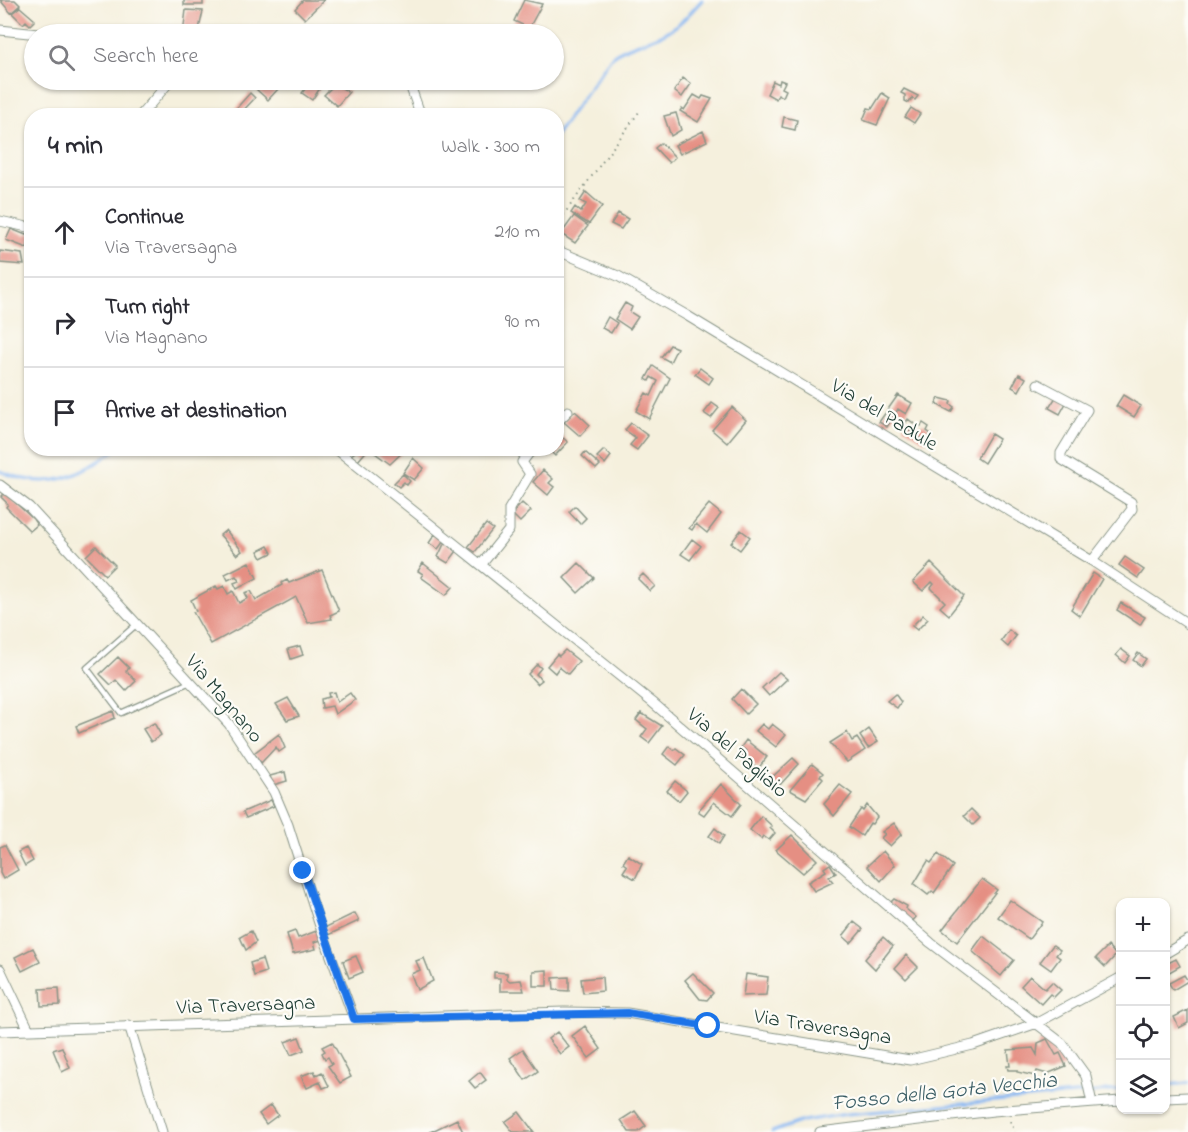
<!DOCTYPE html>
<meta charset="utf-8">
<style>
:root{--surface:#fff;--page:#f2f2f3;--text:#2b2b33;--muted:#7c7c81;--line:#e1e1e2}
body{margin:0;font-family:"Indie Flower",sans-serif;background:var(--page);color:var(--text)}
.controls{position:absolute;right:18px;bottom:18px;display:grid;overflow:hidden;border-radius:12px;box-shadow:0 2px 4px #0004}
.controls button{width:54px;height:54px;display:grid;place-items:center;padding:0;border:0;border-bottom:2px solid var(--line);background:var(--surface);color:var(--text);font:30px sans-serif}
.stop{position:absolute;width:18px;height:18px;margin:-14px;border:4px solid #1a73e8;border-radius:50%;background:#fff}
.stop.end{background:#1a73e8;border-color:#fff;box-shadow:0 2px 6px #0008}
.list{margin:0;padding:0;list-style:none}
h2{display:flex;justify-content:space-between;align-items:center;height:78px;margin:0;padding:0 24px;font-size:26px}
h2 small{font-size:20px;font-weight:400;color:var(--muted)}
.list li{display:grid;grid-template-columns:39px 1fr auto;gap:18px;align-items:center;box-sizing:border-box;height:90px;padding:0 24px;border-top:2px solid var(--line)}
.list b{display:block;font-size:22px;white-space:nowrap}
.list p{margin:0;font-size:20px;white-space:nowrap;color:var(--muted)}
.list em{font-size:20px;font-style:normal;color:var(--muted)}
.icon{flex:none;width:33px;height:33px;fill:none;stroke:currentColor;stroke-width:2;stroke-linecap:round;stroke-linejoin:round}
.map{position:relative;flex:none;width:1188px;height:1132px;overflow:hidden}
.search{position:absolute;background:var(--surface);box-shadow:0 2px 4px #0004;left:24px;top:24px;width:540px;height:66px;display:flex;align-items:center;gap:15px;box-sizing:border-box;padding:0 21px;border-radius:33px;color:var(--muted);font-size:22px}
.panel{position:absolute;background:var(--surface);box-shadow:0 2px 4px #0004;left:24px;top:108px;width:540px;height:348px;border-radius:24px}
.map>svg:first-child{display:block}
</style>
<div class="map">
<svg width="1188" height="1132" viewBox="0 0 1188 1132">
<rect width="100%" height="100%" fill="#fdfcf7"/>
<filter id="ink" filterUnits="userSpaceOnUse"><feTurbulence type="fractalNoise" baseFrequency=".0167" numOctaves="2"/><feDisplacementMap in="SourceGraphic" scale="12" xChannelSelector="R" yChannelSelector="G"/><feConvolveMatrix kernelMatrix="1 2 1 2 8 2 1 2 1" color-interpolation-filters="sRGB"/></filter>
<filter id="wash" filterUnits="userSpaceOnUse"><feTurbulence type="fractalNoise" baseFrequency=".008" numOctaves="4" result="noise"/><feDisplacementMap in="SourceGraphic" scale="24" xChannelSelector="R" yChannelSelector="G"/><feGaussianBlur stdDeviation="1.35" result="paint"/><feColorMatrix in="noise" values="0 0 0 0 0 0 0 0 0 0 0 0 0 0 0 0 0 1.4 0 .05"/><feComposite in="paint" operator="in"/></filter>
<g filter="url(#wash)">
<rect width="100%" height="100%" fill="#f5f0dd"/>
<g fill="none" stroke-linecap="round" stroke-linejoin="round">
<path stroke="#87b7f3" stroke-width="3" d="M556,135l56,-79c16,-12 36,-14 53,-23 15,-8 26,-21 37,-33
M0,471c49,21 77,7 118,-23
M1166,1085l22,-2
M772,1132l31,-11 44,-7 273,-24"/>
</g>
<g id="blocks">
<path fill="#e58f83" d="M0,0h15l5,5 -9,8z
M184,0h19v5h-19z
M303,0h21l-19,19 -10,-10z
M524,0l18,4 -13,24 -15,-7z
M20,7l15,13 -5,5 -4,-4 -3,3 -11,-11z
M186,10l17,1 -5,23h-15z
M683,78l8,6 -9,13 -8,-6z
M266,80l13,8 -11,12 -11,-10z
M312,80l13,1 -13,19 -10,-7z
M780,80l5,2 -3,6 4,2 -3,7 -5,-3 -2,5 -9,-5 6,-13 6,3z
M335,84l14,8 -12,14 -13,-11z
M904,89l14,7 -3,4 -3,-2 -3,5 -4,-2v-6l-4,-2z
M250,93l5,5 -17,18 -5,-4z
M882,93l8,5 -13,27 -14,-5 5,-12 4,1z
M694,95l7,4 2,-3 9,3 -14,23 -18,-11 2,-3 2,2z
M911,108l9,6 -6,9 -9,-6z
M676,113l5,17 -10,6 -7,-20z
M784,117l13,3 -2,10 -13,-3z
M703,131l4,10 -27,13 -5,-9z
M661,143l14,14 -6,6 -14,-15z
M586,192l16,14 -13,18 -18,-11 4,-6 6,5 5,-8 -6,-3z
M618,213l10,6 -7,10 -10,-5z
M574,216l14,10 -13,17 -14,-9z
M11,229l15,6 1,-2 5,1 -5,14 -21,-8z
M0,251l22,3 2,11 -24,-2z
M625,303l7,4 -2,5 8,5 -8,12 -15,-10z
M608,317l9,6 -6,10 -9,-5z
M670,345l7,3 -7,14 -9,-5z
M653,366l17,12 -21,41 -13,-8 10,-18 5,3 7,-15 -7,-4 -2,4 -3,-2z
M700,368l13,10 -4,6 -14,-10z
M1019,374l7,4 -7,13 -7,-4z
M898,395l14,8 -6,11 -8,-5 -11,18 -8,-5z
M1123,395l18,11 -7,11 -18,-11z
M1056,397l10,6 -6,11 -11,-6z
M939,398l12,3 -1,3 4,3 -3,5 -15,-8z
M712,403l7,5 -8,10 -7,-5z
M732,407l14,13 -19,23 -15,-13z
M575,411l15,14 -10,11 -16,-14z
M908,419l8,6 5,1 2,-3 6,4 -2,4 4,3 -5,8 -23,-15z
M631,423l17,13 -11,14 -7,-5 6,-7 -11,-8z
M556,432l12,10 -13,14 -8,-8h9z
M991,434l8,5 -15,24 -7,-5z
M361,448h8l-11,13 -7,-6z
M382,448l11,4 3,-4h11l-17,16 -15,-11z
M604,450l7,6 -6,8 -8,-7z
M585,452l15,13 -4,4 -14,-13z
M413,458l11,10 -10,12 -11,-7z
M543,470l10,9 -4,4 5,4 -6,8 -15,-13z
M403,474l7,7 -3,4 -3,-3 -5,5 -5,-4z
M5,493l28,26 4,6 -7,6 -24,-24 2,-3 -7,-7z
M522,503l9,8 -11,11 -8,-8z
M709,504l12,10 -14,19 -11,-9 -4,6 -3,-2z
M575,506l11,12 -6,6 -11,-12z
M486,524l7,5 -18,23 -7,-5z
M226,530l16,21 -5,4 -17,-20z
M741,530l9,7 -10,13 -9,-7z
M435,534l9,7 -6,8 -9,-6z
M692,539l9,7 -11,14 -9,-6z
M445,542l12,9 -9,12 -10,-6z
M96,546l19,19 -10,10 -19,-19z
M268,546l4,7 -10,5 -4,-7z
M1125,557l19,13 -6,8 -19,-13z
M249,562l8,16 -20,11 -3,-6 5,-2 -3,-5 -8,4 -3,-6z
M423,563l30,24 -7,8 -25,-18 2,-3 -5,-3z
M579,563l15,15 -16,15 -14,-15z
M931,563l33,33 -15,19 -9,-8 5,-5 -14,-14 3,-4 -2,-2 -9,9 -10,-9z
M322,570l17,41 -9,4 2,4 -24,4 -12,-26 -85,47 -18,-32 3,-1 -5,-11 25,-14 2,3 6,-3 4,8 5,-3 6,12 9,-5 -3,-5 6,-2 5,9 26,-15 -1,-2 6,-3 2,3z
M1093,573l9,6 -22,37 -9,-7z
M643,574l12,12 -5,5 -12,-12z
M1121,603l24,14 -5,8 -23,-15z
M923,615l5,4 -11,11 -5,-4z
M1009,630l7,6 -8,11 -7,-6z
M300,646l3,9 -12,4 -3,-10z
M1121,649l9,7 -5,7 -9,-8z
M565,650l14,11 -11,13 -9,-7 -4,6 -8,-7 10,-12 2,2z
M1138,653l8,6 -5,7 -8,-6z
M118,657l11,11 -3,3 10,10 -10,10 -10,-11 -5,5 -11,-11z
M537,664l4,4 -5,6 6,6 -5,4 -9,-10z
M779,672l8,7 -18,17 -7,-8z
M741,689l15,15 -10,10 -14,-15z
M334,692l3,10 13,-9 5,7 -20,14 -3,-8 -10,2 -1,-9 8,-2 -1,-4z
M895,694l6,8 -4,6 -10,-7z
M288,698l11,18 -12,4 -11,-16z
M113,711l2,7 -36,15 -3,-7z
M641,713l21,13 -13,17 -8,-6 6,-8 -11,-9z
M154,723l7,12 -10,7 -8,-13z
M762,724l6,5 4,-5 14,11 -10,12 -20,-16z
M869,729l9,13 -10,6 -8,-12z
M847,732l5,9 5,-3 8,12 -18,12 -17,-19z
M279,734l6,14 -6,4 -3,-5 -15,16 -7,-10z
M746,740l21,17 -9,12 -16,-12 4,-6 -5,-4z
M669,746l5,4 2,-2 9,7 -8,10 -14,-11z
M793,758l6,6 -21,23 -9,-7z
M812,764l11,9 -3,3 3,3 -17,20 -16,-9z
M285,772l2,9 -14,4 -3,-9z
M675,781l12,10 -8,10 -12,-10z
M721,784l20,20 -9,12 -18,-14 -10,13 -6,-4z
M840,785l12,9 -18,22 -10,-12z
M271,800l3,6 -28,12 -3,-6z
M867,805l10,12 -5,7 -2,-1 -8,13 -13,-9 12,-18 2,2z
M971,809l9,9 -7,7 -9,-9z
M761,816l11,10 -2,2 5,5 -6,7 -6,-4 -2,3 -11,-9z
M894,823l8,11 -12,12 -9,-8 4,-4 -3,-2z
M715,828l9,8 -5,8 -10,-8z
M792,835l25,25 -14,13 -27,-23z
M5,845l13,25 -15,9 -3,-6v-26z
M26,848l7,13 -8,5 -7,-14z
M883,851l12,14 -14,16 -14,-15z
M938,854l15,12 -19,27 -2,-2 -4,4 -14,-11 14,-23 3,2z
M628,855l14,9 -7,15 -12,-7 4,-6 -4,-3z
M830,864l6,9 -7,4 4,5 -19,9 -6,-9 18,-11 -2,-3z
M982,879l15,11 -40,52 -15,-12z
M894,899l13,7 -1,3 10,8 -4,5 -23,-18z
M1010,900l32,22 -13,17 -31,-22z
M355,913l4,8 -31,14 -4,-7z
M854,922l9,7 -12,14 -8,-7z
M319,930l3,10 -8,2 2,7 -23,5 -6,-20 8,-3 3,7z
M251,931l5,11 -10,8 -6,-13z
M983,936l31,24 -13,16 -29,-25z
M883,937l10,9 -18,23 -10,-10z
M1053,945l7,5 -4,5 4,3 -9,12 -11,-8z
M1108,946l8,9 -11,12 -9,-9z
M33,948l7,14 -18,9 -7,-14z
M906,955l12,12 -12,12 -11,-11z
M356,956l7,16 -14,6 -6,-17z
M424,958l9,23 -16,9 -6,-16 9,-4 -4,-9z
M262,959l4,13 -12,4 -4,-13z
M1176,959l4,7 -14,8v-10z
M547,970v16h-14v-15z
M494,972l13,1v6l3,2 11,-1 3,11h-24v-13h-6z
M693,973l20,20 -6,7 -7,-1 -15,-19z
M746,974l22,3 -2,18 -23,1z
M1184,975l4,6 -15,9 -4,-7z
M1030,976l15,13 7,-7 9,8 -7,7 -4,-3 -9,10 -20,-18z
M569,977v14l-15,-1 -1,-12z
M602,977l1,14 -20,2 -2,-14z
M59,988l1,17 -19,1 -1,-17z
M1188,1010v13l-9,5 -5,-11z
M585,1026l16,23 -12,9 -17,-22z
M557,1032l12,15 -9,7 -12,-15z
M299,1037l5,13 -13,5 -6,-13z
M1047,1039l9,16 4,-2 6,13 -19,8 -10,-3 -2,5 -18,-4v-2h-9l-1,-4h3l-2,-16 25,-2 4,7 1,-12z
M332,1042l19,35 -11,6 -12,-17 4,-2 -4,-7 -3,2 -3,-6 3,-2 -3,-4z
M62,1047l8,21 -8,4 -9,-22z
M523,1049l15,22 -13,9 -15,-22z
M314,1071l2,4 6,-3 7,14 -6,2 -3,-6 -13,6 -6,-12z
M480,1072l6,8 -11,8 -6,-7z
M271,1105l7,10 -12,9 -7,-10z
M635,1111l11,15 -8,6h-9l-8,-12z
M519,1112l15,20h-21l-8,-10z
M457,1119l6,13h-33z"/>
</g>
</g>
<g filter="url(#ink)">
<use href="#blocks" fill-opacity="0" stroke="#8a9688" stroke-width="1.5"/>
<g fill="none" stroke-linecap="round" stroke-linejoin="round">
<defs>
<path id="service" d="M137,624l-50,44 34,45 69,-31"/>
<path id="minor" d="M0,30l38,4
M402,80l9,8 10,28
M140,116l31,-36
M0,221l32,7
M556,250l62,26 68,39 406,246 96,63
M1038,384l49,26 -26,43v6l70,43 1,7 -40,52
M556,423l12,-12
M335,448l317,254 279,241 131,100 24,33 6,27
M0,485l29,22 200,217 45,68 14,33 31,98 35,96
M481,565l28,-35v-21l21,-35 -8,-12 11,-14
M1166,953l22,-13
M0,969l29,61
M129,1025l33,107
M0,1031l564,-19 63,1 283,47 63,-15 64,-22 83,-45
M1166,1098l22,-1
M820,1132l173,-21 127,-10"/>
</defs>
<use href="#service" stroke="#8a9688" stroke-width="7"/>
<use href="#minor" stroke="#8a9688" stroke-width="11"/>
<path stroke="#8a9688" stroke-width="2" stroke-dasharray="1.5 4.5" stroke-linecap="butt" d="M556,225l83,-113
M1010,1121l5,11"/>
<use href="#service" stroke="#fff" stroke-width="4.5"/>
<use href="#minor" stroke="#fff" stroke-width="9"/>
</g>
</g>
<g fill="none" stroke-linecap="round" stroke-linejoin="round" filter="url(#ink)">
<path stroke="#1a73e8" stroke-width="8" d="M303,871l51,148 273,-6 81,13"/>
</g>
<g text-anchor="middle" stroke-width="4.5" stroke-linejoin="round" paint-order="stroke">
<g font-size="21" fill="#1f3d34" stroke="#fdfcf7">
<text transform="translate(885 414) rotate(31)" y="7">Via del Padule</text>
<text transform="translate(225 698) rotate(50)" y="7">Via Magnano</text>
<text transform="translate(738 752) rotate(41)" y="7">Via del Pagliaio</text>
<text transform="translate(246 1004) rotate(-2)" y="7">Via Traversagna</text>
<text transform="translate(823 1026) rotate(9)" y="7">Via Traversagna</text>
</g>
<g font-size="22" font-style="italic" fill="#395c64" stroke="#fdfcf7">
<text transform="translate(944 1090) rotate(-6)" y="8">Fosso della Gota Vecchia</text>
</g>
</g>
</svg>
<div class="controls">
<button>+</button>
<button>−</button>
<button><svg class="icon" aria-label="locate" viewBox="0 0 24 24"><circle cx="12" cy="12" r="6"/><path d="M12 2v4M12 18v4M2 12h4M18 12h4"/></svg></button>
<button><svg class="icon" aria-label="layers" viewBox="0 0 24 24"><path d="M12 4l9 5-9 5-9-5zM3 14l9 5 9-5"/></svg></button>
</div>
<div class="stop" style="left:708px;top:1026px"></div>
<div class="stop end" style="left:303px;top:871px"></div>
<div class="search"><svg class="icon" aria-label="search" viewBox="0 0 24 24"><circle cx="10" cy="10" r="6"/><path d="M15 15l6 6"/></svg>Search here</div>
<section class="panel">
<h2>4 min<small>Walk · 300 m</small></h2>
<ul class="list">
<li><svg class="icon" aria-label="ahead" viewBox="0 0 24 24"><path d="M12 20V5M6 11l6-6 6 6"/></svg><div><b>Continue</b><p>Via Traversagna</p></div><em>210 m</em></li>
<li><svg class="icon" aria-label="right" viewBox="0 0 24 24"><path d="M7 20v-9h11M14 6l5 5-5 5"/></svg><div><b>Turn right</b><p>Via Magnano</p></div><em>90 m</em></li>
<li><svg class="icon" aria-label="arrive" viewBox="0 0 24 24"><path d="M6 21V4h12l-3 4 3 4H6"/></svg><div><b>Arrive at destination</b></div></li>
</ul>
</section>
</div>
